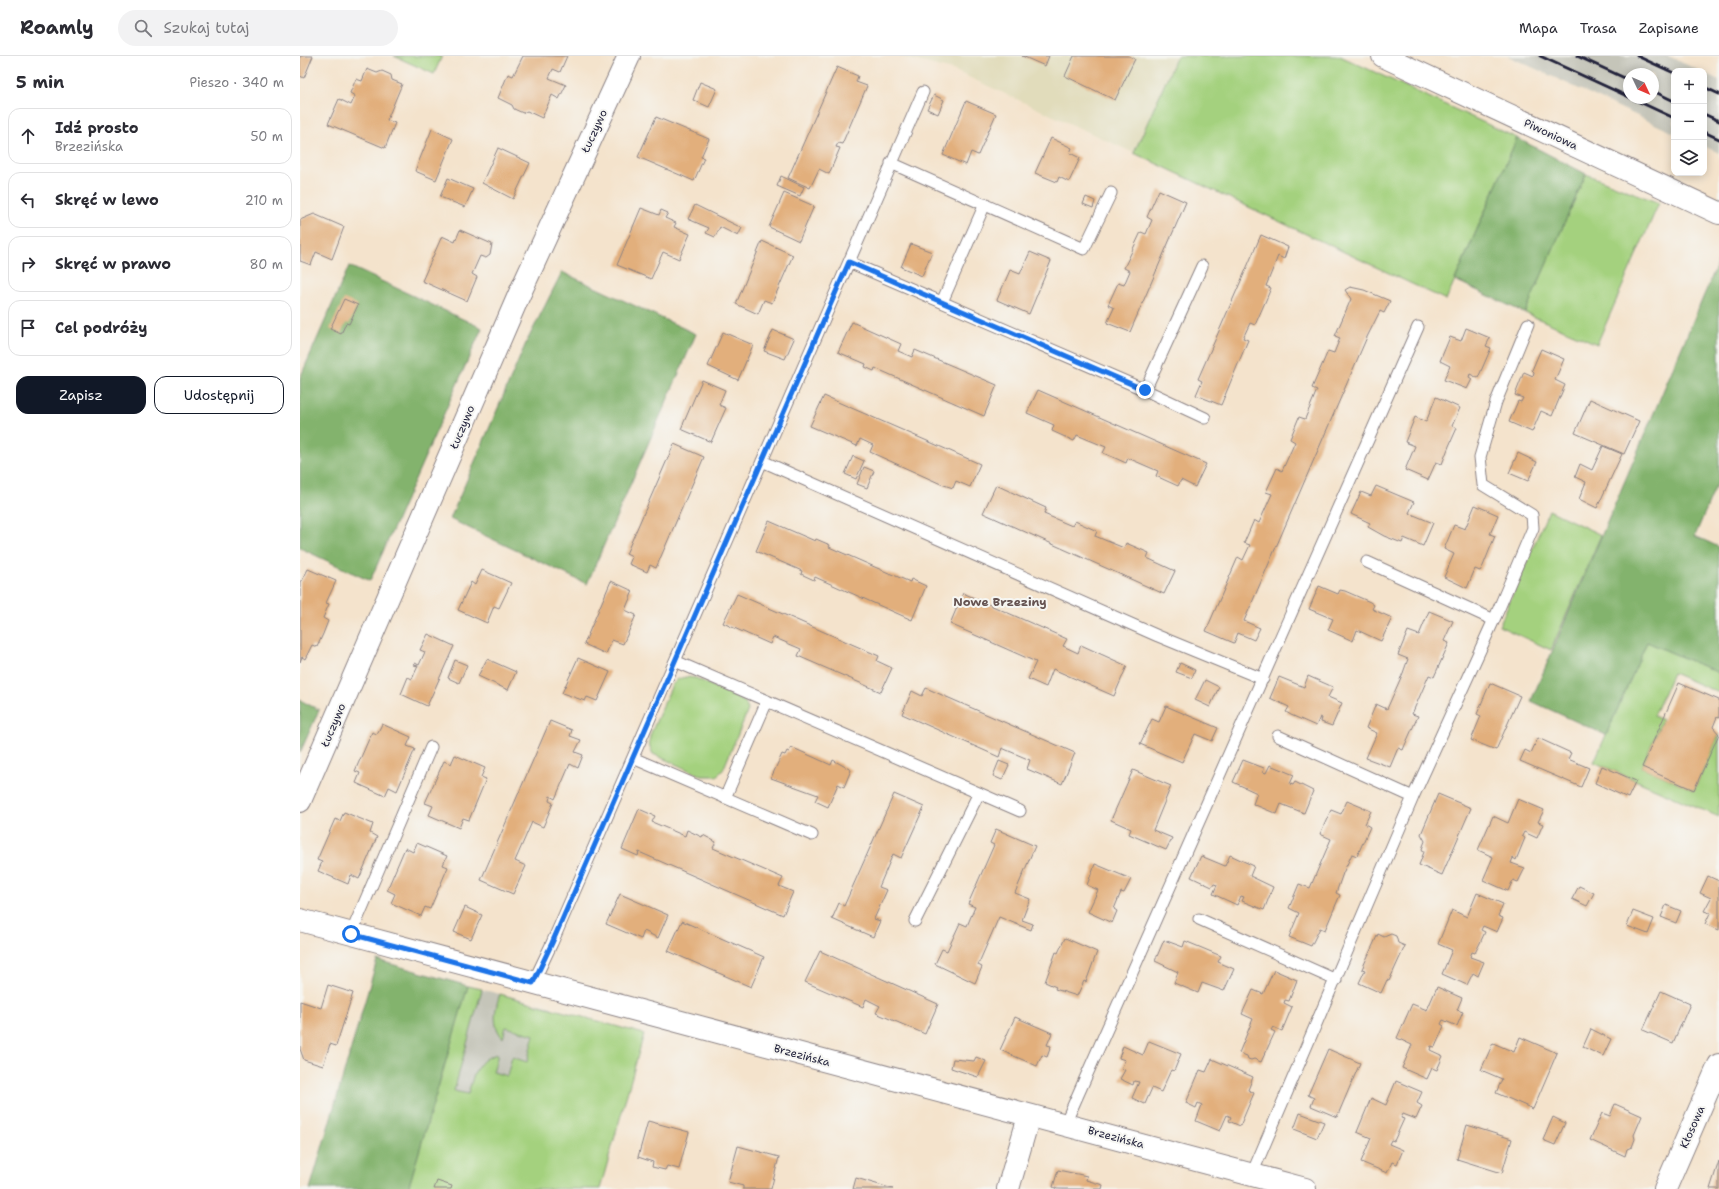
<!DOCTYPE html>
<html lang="pl">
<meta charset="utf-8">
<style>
:root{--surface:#fff;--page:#f2f2f3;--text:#2b2b33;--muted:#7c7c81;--line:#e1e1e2;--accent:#111827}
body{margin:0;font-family:"Shantell Sans",sans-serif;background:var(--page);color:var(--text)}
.controls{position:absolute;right:12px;top:12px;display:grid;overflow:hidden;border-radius:8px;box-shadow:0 2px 10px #0003}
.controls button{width:36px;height:36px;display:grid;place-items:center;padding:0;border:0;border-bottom:1px solid var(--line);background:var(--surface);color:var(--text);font:20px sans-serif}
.compass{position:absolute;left:1323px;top:12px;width:36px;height:36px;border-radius:50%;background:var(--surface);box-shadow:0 2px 10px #0003;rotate:134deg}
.stop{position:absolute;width:12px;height:12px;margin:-9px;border:3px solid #1a73e8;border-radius:50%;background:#fff}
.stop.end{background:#1a73e8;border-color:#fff;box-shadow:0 1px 4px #0008}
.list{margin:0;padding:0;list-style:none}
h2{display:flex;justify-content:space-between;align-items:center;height:52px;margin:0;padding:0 16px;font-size:17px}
h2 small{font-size:13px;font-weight:400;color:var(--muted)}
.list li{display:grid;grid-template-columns:26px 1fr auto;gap:12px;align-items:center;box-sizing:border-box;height:56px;margin:0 8px 8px;padding:0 8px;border:1px solid var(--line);border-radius:12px}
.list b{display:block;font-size:15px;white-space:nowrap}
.list p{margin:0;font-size:13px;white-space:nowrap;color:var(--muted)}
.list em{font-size:13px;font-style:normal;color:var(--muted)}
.actions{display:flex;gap:8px;padding:12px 16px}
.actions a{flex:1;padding:9px 0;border:1px solid var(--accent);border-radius:12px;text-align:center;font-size:14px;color:var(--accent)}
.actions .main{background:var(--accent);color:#fff}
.icon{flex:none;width:22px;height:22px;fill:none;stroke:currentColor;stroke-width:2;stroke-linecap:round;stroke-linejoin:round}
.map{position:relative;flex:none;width:1419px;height:1133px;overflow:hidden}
header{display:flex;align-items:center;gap:24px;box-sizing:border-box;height:56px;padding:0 20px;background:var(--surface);border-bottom:1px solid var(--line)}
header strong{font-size:19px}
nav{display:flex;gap:22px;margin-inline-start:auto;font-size:14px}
.search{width:280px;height:36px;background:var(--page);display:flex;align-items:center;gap:10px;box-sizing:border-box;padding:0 14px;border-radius:22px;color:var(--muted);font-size:15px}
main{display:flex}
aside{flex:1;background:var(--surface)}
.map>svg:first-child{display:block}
</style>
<header>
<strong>Roamly</strong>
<div class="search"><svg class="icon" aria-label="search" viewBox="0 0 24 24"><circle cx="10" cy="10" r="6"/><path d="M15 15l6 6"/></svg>Szukaj tutaj</div>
<nav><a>Mapa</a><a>Trasa</a><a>Zapisane</a></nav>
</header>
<main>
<aside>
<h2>5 min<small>Pieszo · 340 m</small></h2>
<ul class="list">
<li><svg class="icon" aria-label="ahead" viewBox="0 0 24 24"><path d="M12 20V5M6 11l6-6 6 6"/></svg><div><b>Idź prosto</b><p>Brzezińska</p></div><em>50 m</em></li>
<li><svg class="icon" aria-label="left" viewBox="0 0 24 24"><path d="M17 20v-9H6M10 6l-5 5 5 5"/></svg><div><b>Skręć w lewo</b></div><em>210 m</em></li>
<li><svg class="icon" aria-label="right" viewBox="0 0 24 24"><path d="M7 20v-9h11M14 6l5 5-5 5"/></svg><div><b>Skręć w prawo</b></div><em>80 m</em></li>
<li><svg class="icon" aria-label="arrive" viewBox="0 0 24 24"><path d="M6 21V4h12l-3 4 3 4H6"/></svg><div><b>Cel podróży</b></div></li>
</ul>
<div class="actions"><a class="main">Zapisz</a><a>Udostępnij</a></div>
</aside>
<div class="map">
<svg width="1419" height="1133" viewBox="0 0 1419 1133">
<rect width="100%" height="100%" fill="#f6f6f2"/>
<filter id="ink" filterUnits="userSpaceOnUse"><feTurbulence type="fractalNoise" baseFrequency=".025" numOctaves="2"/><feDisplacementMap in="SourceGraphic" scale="8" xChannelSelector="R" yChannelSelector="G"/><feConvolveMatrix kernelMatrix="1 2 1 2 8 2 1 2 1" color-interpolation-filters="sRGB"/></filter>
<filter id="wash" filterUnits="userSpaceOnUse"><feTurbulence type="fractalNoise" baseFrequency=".012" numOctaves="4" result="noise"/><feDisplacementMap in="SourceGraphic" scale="16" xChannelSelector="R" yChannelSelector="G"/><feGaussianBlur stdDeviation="0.9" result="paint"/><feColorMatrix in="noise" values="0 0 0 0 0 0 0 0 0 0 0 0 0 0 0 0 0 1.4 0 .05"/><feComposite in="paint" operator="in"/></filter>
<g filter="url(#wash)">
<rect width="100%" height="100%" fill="#f4e3cc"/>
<path fill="#e1dcbb" d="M598,0h279l-43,97 -181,-83z"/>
<path fill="#c5c5b9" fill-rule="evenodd" d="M1208,0h160l32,15h-26v62zM1329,18h24v24h-24z
M1404,17l15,7v73l-15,-7z
M168,930l84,21 -31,109 -84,-24z"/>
<path fill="#a4d17e" stroke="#637a5c" d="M94,0h48l-8,18z
M877,0h163l177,82 -71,162 -312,-147z
M1286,118l73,29 -62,141 -72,-31z
M1249,454l52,25 -50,115 -52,-24z
M1347,586l72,31v20l-46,-20 -19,43 8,4 -20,47 52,23 25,-56v83l-125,-55z
M386,621l10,1 49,24 3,8 -25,60 -6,6h-15l-49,-22c-4,-8 -5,-12 -2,-21l21,-48 6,-6z
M168,930l14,3 -28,102 14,3c5,-18 9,-36 30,-40l-5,18 14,4 5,-19 15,5 7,-27 -28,-8 -3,11c-12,-13 -8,-29 -3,-44l144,40 -44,155h-192z"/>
<path fill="#83b36d" stroke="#526a54" d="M1217,82l69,36 -61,139 -70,-33z
M1419,204v219l-24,57 24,11v126l-72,-31 -41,93 -75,-34z
M49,210l133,62 -112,253 -70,-33v-170z
M262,216l134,62 -109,250 -137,-65 76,-176z
M0,644l19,10 -19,43z
M77,904l91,26 -60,203h-98z"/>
<g id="blocks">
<path fill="#e2af7b" d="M0,0h13l-9,22 -4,-2z
M223,0h44l-7,16 -7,-3 -4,9 17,7 -7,14 -7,-4 -10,23 -15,-7 -4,2 -9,-4 -2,-4 -14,-7 10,-24 5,2z
M722,0h27l-4,10z
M774,0h55l6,3 -20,41 -50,-24z
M537,11l21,9 -2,6 11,4 -25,58 -4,-1 -2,4 4,1 -11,26 -10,-5 -9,19 -22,-10z
M67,13l10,4 5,-2 9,4 1,5 10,4 -15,36 8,3 -10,25 -57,-24 11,-25 12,6 4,-9 -5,-3 6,-14 6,2z
M400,26l17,7 -8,18 -16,-7z
M634,39l10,5 -6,14 -11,-5z
M666,45l30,13 -18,41 -7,-3 -5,13 -23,-10z
M356,61l53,22 -8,18 3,1 -10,23 -56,-24z
M132,73l21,10 -17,41 -21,-9z
M751,82l21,10 -2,5 10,5 -11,24 -10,-5 -2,5 -22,-9z
M198,92l32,15 -17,36 -31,-16z
M481,120l23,11 -4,9 -23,-10z
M148,122l25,11 -8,18 -25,-10z
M859,134l27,12 -56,130 -23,-9 7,-15 -6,-3 10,-22 6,2 6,-14 -6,-3 17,-36 5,2 6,-14 -5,-3z
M484,137l30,13 -15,35 -30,-14z
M786,141l9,4 -2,7 -10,-4z
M395,149l47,23 -4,8 -18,-9 -5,10 -9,-4 3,-5 -21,-9z
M341,152l18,7 2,-5 7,3 -3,5 11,5 -2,4 16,7 -11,25 -16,-7 -12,27 -34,-14z
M14,158l30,13 -12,32 -16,-7 -5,13 -11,-4v-41z
M160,174l32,14 -2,11 -4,3 -6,-2 -8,18 5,3 -10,24 -45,-20 20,-45 13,6z
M961,179l27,12 -4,12 -6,-3 -12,30 5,2 -5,12 -11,25 -5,-2 -7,15 5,2 -27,65 -25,-10 6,-14 -4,-2z
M462,185l31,14 -21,48 -8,-3 -6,14 -22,-10z
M611,188l21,8 -10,24 -21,-9z
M730,196l21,9 -22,53 -32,-14 13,-30 10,4z
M1050,231l14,3 26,11 -6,12 -4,-2 -13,26 -123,284 16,7 -6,12 -16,-7 -4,10 -28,-12 32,-74 5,3 7,-15 -6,-2 10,-23 5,3 13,-29 -6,-2 11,-24 5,3 13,-29 -5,-3 9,-22 6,2 12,-29 -5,-2 16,-37 6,2 6,-15 -5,-2 16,-37 -6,-9z
M44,243l14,6 -9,19 -3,-1 -5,11 -11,-5z
M552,266l49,22 -3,7 14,6 3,-7 82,35 -13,31 -109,-48 -1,3 -9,-4 1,-3 -28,-12z
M1166,272l24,10 -4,8 5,2 -13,30 -8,-4 -1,3 3,2 -5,10 -23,-9 6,-14 -10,-5 10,-24 11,4z
M473,274l21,9 -9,20 -21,-8z
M423,276l30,13 -15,35 -30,-14z
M1241,293l23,10 -9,21 10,5 -13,31 -11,-5 -9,21 -23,-10 9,-21 3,1 2,-4 -8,-3 9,-23 9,4 1,-4 -2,-2z
M402,324l23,10 -6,15 7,3 -15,34 -30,-13z
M738,334l168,74 -11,23 -14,-7 -3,6 -22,-10 2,-5 -30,-13 -2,5 -11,-5 -12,-5 3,-6 -29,-12 -3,6 -22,-10 2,-6 -27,-12z
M524,340l156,68 -10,23 -14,-6 -3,7 -12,-4 -71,-32 3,-7 -13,-6 -3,7 -47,-20z
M1136,341l24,11 -8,18 5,2 -8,18 -7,18 -6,-2 -8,18 -23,-10 10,-24 -10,-4 10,-25 11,5z
M1290,343l49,22 -15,33 -49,-21z
M374,388l30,13 -48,111 -6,-3 -3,7 -18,-8 3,-7 -6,-3z
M1303,390l19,8 -25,54 -18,-9 7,-17 -11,-5 5,-13 12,6z
M1218,397l19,9 -9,19 -19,-8z
M553,400l11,5 -8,18 -11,-5z
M564,411l10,4 -7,17 -10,-4z
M696,429l50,23 -2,6 28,12 3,-5 22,10 -2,5 29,12 2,-5 23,10 -2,5 28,13 -11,23 -181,-81z
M1076,430l38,16 -5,11 24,10 -10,23 -19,-8 -2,5 -18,-7 -16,-9 2,-4 -19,-9 10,-22 10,4z
M1175,449l23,10 -8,19 5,2 -12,30 -3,5 -5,-2 -8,19 -23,-11 10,-23 -10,-5 10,-24 11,4z
M469,465l46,20 1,-2 14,6 -1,2 48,21 33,14 1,-3 15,7 -14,34 -97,-43 -1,3 -13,-6 1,-3 -46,-20z
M8,513l28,12 -10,22 3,1 -6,14 5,3 -5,13 -6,13 -5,-2 -7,14 -3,-2 -2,5v-81h2z
M182,514l29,13 -12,25 -5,-2 -7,17 -29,-13 13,-28 4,3z
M311,525l22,10 -8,19 11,5 -13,29 -11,-4 -6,14 -22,-10z
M1019,530l19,8 2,-4 5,1 25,11 4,3 -2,4 20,9 -11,23 -24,-11 -4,11 -25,-11 5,-11 -24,-10z
M663,537l104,46 -4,7 15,7 3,-8 46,21 -13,30 -61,-27 -7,18 -18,-8 8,-17 -86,-38z
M437,538l142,62 -2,5 15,7 -11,24 -83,-36 3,-7 -28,-12 -3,7 -47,-21z
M1129,555l24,10 -9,20 5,2 -15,34 -5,-2 -17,39 6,2 -13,29 -2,5 -5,-2 -8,19 -24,-9 11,-25 -11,-5 10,-24 11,5 16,-36 5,-14 -10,-4 10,-24 11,4z
M128,578l26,12 -27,60 -26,-12 7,-17 4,2 6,-13 -4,-1 1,-2 4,2 6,-13 -5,-2z
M278,602l32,14 -13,29 -10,-4 -2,4 -23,-8z
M187,603l29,13 -8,18 -30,-14z
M155,604l12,5 -8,18 -11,-5z
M880,607l15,7 -3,8 -16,-6z
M1008,620l25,11 -5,10 14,6 -10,23 -11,-4 1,-4 -2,-1 -4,9 -25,-11 -5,-3 3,-5 -19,-9 9,-21 25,10z
M905,624l14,7 -9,20 -15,-7z
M1190,627l30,13 -24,54 -25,-10 10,-24 -4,-2z
M1379,627l40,17v18l-2,-1 -4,10 6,7 -25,56 -52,-23z
M626,632l149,65 -13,31 -35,-15 3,-9 -28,-12 -3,9 -97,-43 10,-23 10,5z
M866,650l52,22 -6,13 -17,-7 -13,28 -42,-18 12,-25 7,3z
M250,665l22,9 -2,6 11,4 -6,12 8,3 -5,13 -8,-4 -15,35 -5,-3 -1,5 4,2 -10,24 -11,-5 -17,39 11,5 -13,28 -32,-14z
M82,668l29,13 -4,9 8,3 -18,42 -8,-4 -4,9 -29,-13 4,-10 -5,-2 17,-39 5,2z
M1238,682l33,15 -3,6 21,9 -8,19 -61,-26 5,-11 6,3z
M491,691l40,18 2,-5 18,10 -7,17 -6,-3 -10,23 -13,-6 3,-6 -47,-17 11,-24 3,1 2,-4 2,1z
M155,699l30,13 -4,9 5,2 -17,41 -6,-2 -4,10 -30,-13 4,-9 -8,-3 19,-42 7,3z
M943,704l21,8 -1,4 3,1 4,-8 24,10 -4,9 3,1 2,-3 18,9 -9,22 -23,-9 -4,10 -24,-10 4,-11 -24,-11z
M699,705l10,4 -7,15 -9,-4z
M1302,710l34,15 -8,17 -33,-15z
M833,714l38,16 -18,44 19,8 -6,12 -37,-16 2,-5 -20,-9z
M594,738l30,13 -23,51 -8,-4 -14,33 8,3 -13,29 6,2 -7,16 -41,-18 7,-16 5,3z
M1138,738l33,14 -29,67 -23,-10 5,-13 -2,-3 3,-8 -4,-7z
M1218,743l26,11 -6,12 5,2 -6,14 -13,-6 -2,4 3,2 -9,22 -3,-2 -2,5 14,5 -7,14 -5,-2 -5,11 -25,-11 10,-23 -15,-7 15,-34 15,7z
M1047,745l24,10 -6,13 5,3 -13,29 -5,-2 -9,19 -7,20 4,2 -15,35 -5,-2 -9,18 -22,-9 10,-24 -10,-5 10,-24 11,4 21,-49 -11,-5 11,-24 10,4z
M339,753l16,7 -3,6 33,14 2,-6 15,7 1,-2 13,7 -3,6 70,30 -4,8 14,6 -10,23 -144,-63 -1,4 -16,-7z
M44,756l29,12 -3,9 7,4 -18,42 -8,-4 -3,9 -30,-13 4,-9 -5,-2 18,-41 5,2z
M696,773l39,17 -20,47 15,6 -8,21 11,4 -2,6 -32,-13 -21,48 4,2 -7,16 -40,-19 7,-15 5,2 13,-28 7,3 8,-19 -7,-3 26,-59 -4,-2z
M117,787l30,13 -4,9 5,2 -18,42 -5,-2 -4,9 -30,-13 4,-9 -8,-4 18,-42 8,4z
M930,799l24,11 -4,10 23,11 -9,23 -22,-9 2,-4 -3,-1 -4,9 -24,-11 4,-9 -3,-1 -2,3 -21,-10 10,-21 24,10z
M795,808l36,15 -7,14 -3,-1 -7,17 3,2 -5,12 -24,-11 10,-22 -11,-5z
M1408,820l11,5v49l-14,-6 5,-11 -6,-2 7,-13 -11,-5z
M1279,830l15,7 -7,13 -15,-7z
M1177,837l26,11 -5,12 5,2 -6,14 -14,-6 -2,4 4,2 -5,11 -5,10 -3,-1 -2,5 14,5 -6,14 -5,-3 -6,12 -25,-11 10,-24 -14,-6 14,-34 15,7z
M320,838l48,21 -10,23 -14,-7 -3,8 -35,-15z
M1366,849l15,6 -5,12 -15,-6z
M165,851l17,8 -11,24 -17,-7z
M1333,855l21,8 -6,15 -21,-8z
M382,865l82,36 -13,30 -83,-36z
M1078,878l6,3 7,-3 5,2 2,7 7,3 -16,35 -2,-1 -6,13 -22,-10 6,-13 -3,-1z
M765,882l32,14 -11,30 -2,-1 -7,15 -22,-7 1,-2 -11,-5 11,-30 2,1z
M864,884l19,7 2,-6 36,15 -3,6 16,7 -10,22 -22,-8 -4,10 -24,-10 4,-11 -23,-11z
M520,895l118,53 -13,30 -49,-21 4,-7 -14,-7 -3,8 -58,-25z
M974,914l23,10 -8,21 -4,-1 -1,3 8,4 -10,24 -9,-4 -2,3 4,2 -14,30 -7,-3 -3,1 -3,-1 -1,-3 -8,-3 14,-34 -11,-5 11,-24 10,4z
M28,929l25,8 -17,53 -6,-2 -7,22 -19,-6 -4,-11v-48l21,7z
M1137,931l25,11 -5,12 6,2 -6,14 -14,-6 -2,4 3,2 -9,21 -4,-1 -1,4 13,6 -6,14 -5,-2 -5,11 -25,-11 10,-23 -15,-7 15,-34 15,6z
M1361,935l29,13 -17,39 -30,-13z
M715,961l37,16 -5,12 4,1 -4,11 -5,-2 -5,11 -37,-16z
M1291,973l20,10 -8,17 -20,-9z
M1220,981l37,16 -24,56 -37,-16 6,-14 -21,-9 12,-27 21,9z
M849,985l32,13 -7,17 -3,-1 -10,22 -9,-4 -7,16 -13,-6 7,-16 -5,-1 -1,4 -13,-6 5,-9 -4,-1 4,-9 -6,-2 4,-12 20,9z
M1028,993l32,14 -23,54 -26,-11 3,-8 -6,-3z
M676,1001l10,4 -8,16 -27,-9 2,-9 21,2z
M912,1003l41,18 -5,13 6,3 -14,33 -11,-5 2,-4 -4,-2 -7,16 -24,-10 6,-16 -4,-2 -2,5 -10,-5 14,-33 6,2z
M1096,1025l26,11 -5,11 5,3 -6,13 -13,-5 -2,4 3,1 -10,22 -3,-1 -2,4 14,6 -6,14 -5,-2 -5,11 -26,-11 10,-24 -14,-6 14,-34 15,7z
M1315,1048l27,12 -8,19 1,4 -3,8 -5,2 -2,7 -35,-16 12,-27 8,3z
M1000,1057l24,9 -7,16 -23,-9z
M1253,1061l12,6 -10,22 -12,-5z
M348,1065l41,11 -10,37 -12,-3 -2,4 -13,-3 1,-5 -15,-5z
M1167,1069l45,14 -10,34 -45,-14z
M438,1090l41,11 -8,32h-28v-3l-15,-4z
M1419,1105v28h-9z
M758,1114l29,6 -1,4 17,5 -1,4h-45l-4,-2z
M556,1122l37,11h-40z
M137,1125l15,5 -1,3h-17z"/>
</g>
</g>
<g filter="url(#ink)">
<use href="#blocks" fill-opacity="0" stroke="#8b8284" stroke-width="1"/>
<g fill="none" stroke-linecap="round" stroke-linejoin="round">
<defs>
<path id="lane" d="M591,107l193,86 27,-56
M549,206l296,128 60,28
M642,246l43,-98
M845,334l57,-124
M462,405l396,175 105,43
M1067,506l127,58
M375,605l345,150
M978,680l135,61
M333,702l179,77
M425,742l42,-97
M899,863l137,61
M615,865l64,-128
M51,878l80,-187
M233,927l19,-40 371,-851
M765,1068l353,-797
M952,1118l161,-377 84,-184 36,-85 -1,-13 -49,-30 -3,-28 16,-55 32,-78"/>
<path id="street" d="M1083,0l336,157
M0,745l219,-506 110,-239
M0,864l1005,269
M708,1133l21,-73
M1365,1133l54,-124"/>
</defs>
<use href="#lane" stroke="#8b8284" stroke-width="13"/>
<use href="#street" stroke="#8b8284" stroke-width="24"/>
<use href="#lane" stroke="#fff" stroke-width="11"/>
<use href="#street" stroke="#fff" stroke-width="22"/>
<path stroke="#22223b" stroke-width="3" d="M1240,0l89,41
M1277,0l52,24
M1337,0l37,17
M1404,31l15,7
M1353,35l21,10
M1331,42l43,20
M1404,58l15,7
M1404,76l15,7"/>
</g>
</g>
<g fill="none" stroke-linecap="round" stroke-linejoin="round" filter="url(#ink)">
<path stroke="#1a73e8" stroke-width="5" d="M51,878l182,49 19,-40 297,-681 296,128"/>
</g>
<g text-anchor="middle" stroke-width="4" stroke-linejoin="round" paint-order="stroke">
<g font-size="11" fill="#22223b" stroke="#f6f6f2">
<text transform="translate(294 75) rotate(-65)" y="4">Łuczywo</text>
<text transform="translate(1251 78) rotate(25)" y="4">Piwoniowa</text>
<text transform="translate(162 371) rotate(-67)" y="4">Łuczywo</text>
<text transform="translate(33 669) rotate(-67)" y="4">Łuczywo</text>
<text transform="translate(502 999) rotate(15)" y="4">Brzezińska</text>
<text transform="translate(1392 1071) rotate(-66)" y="4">Kłosowa</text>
<text transform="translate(816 1081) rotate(15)" y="4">Brzezińska</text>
</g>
<g font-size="12" font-weight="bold" fill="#655351" stroke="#f6f6f2">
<text x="700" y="550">Nowe Brzeziny</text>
</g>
</g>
</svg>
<div class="controls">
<button>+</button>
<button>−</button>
<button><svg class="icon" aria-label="layers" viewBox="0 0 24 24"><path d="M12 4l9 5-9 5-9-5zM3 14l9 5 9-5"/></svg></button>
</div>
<svg class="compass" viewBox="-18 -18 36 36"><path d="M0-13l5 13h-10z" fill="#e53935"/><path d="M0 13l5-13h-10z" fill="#7c7c81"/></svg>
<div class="stop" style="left:51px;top:878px"></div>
<div class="stop end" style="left:845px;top:334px"></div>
</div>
</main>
